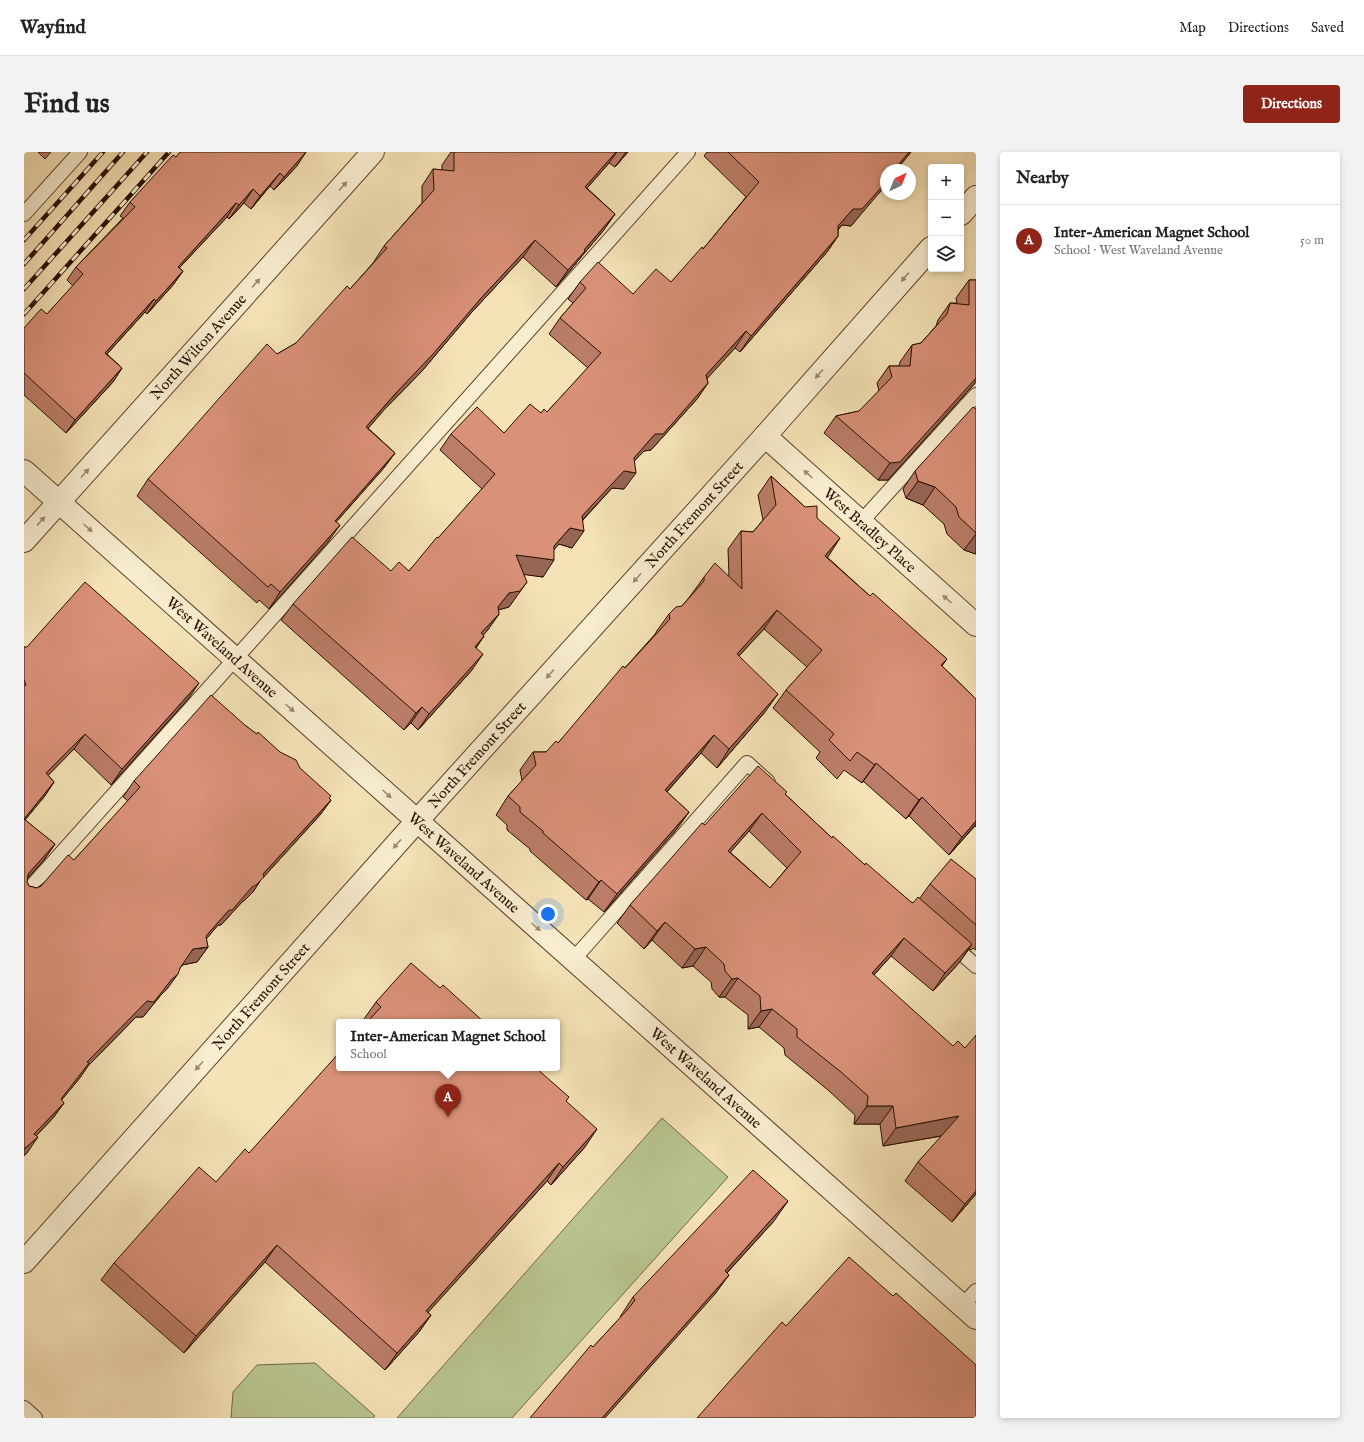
<!DOCTYPE html>
<meta charset="utf-8">
<style>
:root{--surface:#fff;--page:#f2f2f2;--text:#222;--muted:#767676;--line:#e0e0e0;--accent:#8f2418}
body{margin:0;font-family:"IM FELL English",serif;background:var(--page);color:var(--text)}
.controls{position:absolute;right:12px;top:12px;display:grid;overflow:hidden;border-radius:4px;box-shadow:0 2px 6px #0003}
.controls button{width:36px;height:36px;display:grid;place-items:center;padding:0;border:0;border-bottom:1px solid var(--line);background:var(--surface);color:var(--text);font:20px sans-serif}
.compass{position:absolute;left:856px;top:12px;width:36px;height:36px;border-radius:50%;background:var(--surface);box-shadow:0 2px 6px #0003;rotate:43deg}
.you{position:absolute;left:524px;top:762px;width:14px;height:14px;margin:-10px;border:3px solid #fff;border-radius:50%;background:#1a73e8;box-shadow:0 0 0 6px #1a73e833}
.badge{display:grid;place-items:center;width:26px;height:26px;border-radius:50%;background:var(--accent);color:#fff;font-size:13px;font-weight:700}
.pin{position:absolute;translate:-50% -33px;filter:drop-shadow(0 1px 2px #0008)}
.pin::after{content:'';position:absolute;top:21px;width:14px;height:12px;background:inherit;clip-path:polygon(0 0,100% 0,50% 100%)}
.popup{position:absolute;left:312px;top:867px;width:224px;height:52px;box-sizing:border-box;display:grid;place-content:center;border-radius:4px;background:var(--surface);filter:drop-shadow(0 1px 3px #0005);font-size:13px;white-space:nowrap;color:var(--muted)}
.popup b{font-size:15px;color:var(--text)}
.popup::after{content:'';position:absolute;left:50%;top:100%;margin-left:-8px;border:8px solid transparent;border-top-color:var(--surface)}
.list{margin:0;padding:0;list-style:none}
h2{display:flex;justify-content:space-between;align-items:center;height:52px;margin:0;padding:0 16px;font-size:17px}
h2 small{font-size:13px;font-weight:400;color:var(--muted)}
.list li{display:grid;grid-template-columns:26px 1fr auto;gap:12px;align-items:center;box-sizing:border-box;height:72px;padding:0 16px;border-top:1px solid var(--line)}
.list b{display:block;font-size:15px;white-space:nowrap}
.list p{margin:0;font-size:13px;white-space:nowrap;color:var(--muted)}
.list em{font-size:13px;font-style:normal;color:var(--muted)}
.icon{flex:none;width:22px;height:22px;fill:none;stroke:currentColor;stroke-width:2;stroke-linecap:round;stroke-linejoin:round}
.map{position:relative;flex:none;width:952px;height:1266px;overflow:hidden;border-radius:4px}
header{display:flex;align-items:center;gap:24px;box-sizing:border-box;height:56px;padding:0 20px;background:var(--surface);border-bottom:1px solid var(--line)}
header strong{font-size:19px}
nav{display:flex;gap:22px;margin-inline-start:auto;font-size:14px}
.intro{display:flex;align-items:center;justify-content:space-between;box-sizing:border-box;height:96px;padding:0 24px}
h1{margin:0;font-size:28px}
.button{padding:10px 18px;border-radius:4px;background:var(--accent);color:#fff;font-size:14px;font-weight:700}
main{display:flex;gap:24px;padding:0 24px}
aside{flex:1;background:var(--surface);border-radius:4px;box-shadow:0 2px 6px #0003}
.map>svg:first-child{display:block}
</style>
<header>
<strong>Wayfind</strong>
<nav><a>Map</a><a>Directions</a><a>Saved</a></nav>
</header>
<div class="intro"><h1>Find us</h1><a class="button">Directions</a></div>
<main>
<div class="map">
<svg width="952" height="1266" viewBox="0 0 952 1266">
<rect width="100%" height="100%" fill="#f5e3b7"/>
<filter id="stains"><feTurbulence type="fractalNoise" baseFrequency=".005" numOctaves="4"/><feColorMatrix values="0 0 0 0 .2 0 0 0 0 .09 0 0 0 0 .02 0 0 0 .5 -.17"/></filter>
<radialGradient id="worn" r=".72"><stop offset=".6" stop-color="#630" stop-opacity="0"/><stop offset="1" stop-color="#630" stop-opacity=".3"/></radialGradient>
<path fill="#b9c490" stroke="#716948" d="M638,966l66,59 -216,241h-115z
M291,1211l60,53 -2,2h-142l2,-26 24,-27z"/>
<g fill="none" stroke-linecap="round" stroke-linejoin="round">
<defs>
<path id="service" d="M0,62l56,-62
M837,370l115,-127
M0,743l664,-743
M927,792l25,22
M549,808l174,-197 21,19
M938,1154l14,-15
M0,1256l11,10"/>
<g id="minor">
<path d="M937,62l15,-17"/>
<path id="s1" d="M741,284l211,189"/>
<path id="s2" d="M0,319l952,847"/>
<path id="s3" d="M0,389l349,-389"/>
<path id="s4" d="M0,1110l393,-441 348,-385 166,-188"/>
</g>
</defs>
<use href="#service" stroke="#5c432e" stroke-width="16"/>
<use href="#minor" stroke="#5c432e" stroke-width="24"/>
<use href="#service" stroke="#f8edd0" stroke-width="14"/>
<use href="#minor" stroke="#f8edd0" stroke-width="22"/>
<defs>
<path id="rail" d="M0,88l79,-88
M0,112l99,-112
M0,137l123,-137
M0,162l145,-162"/>
</defs>
<use href="#rail" stroke="#290e00" stroke-width="4.5"/>
<use href="#rail" stroke="#f8edd0" stroke-width="3" stroke-dasharray="9" stroke-linecap="butt"/>
</g>
<path fill="#bb7d68" stroke="#290e00" fill-rule="evenodd" d="M14,0h13l-6,7z
M427,0h177l-13,15 -6,-4 -22,25 28,26 -12,17 -21,25 -9,11 -17,20 -33,-30 -52,56 -49,58 -39,40 -15,17 27,25 -12,16 -47,53 -8,20 -59,67 -10,-9 -2,3 -120,-107 11,-17 129,-125 19,-11 54,-54 23,-26 11,-17 38,-43v-17l11,-17 9,1v-5z
M683,0h204l-12,15 -2,3h-11l-30,50 -5,6 -9,-1 -4,5v6l-11,16 -87,100 -5,-4 -28,30 1,5 -11,16 -46,51 -7,1 -10,10 -10,28 -12,-1 -29,32 -11,28 -13,-4 -5,5 -11,28 -19,-3 -9,24 -6,9 -11,3 1,4 -12,17 -4,4 1,1 -8,12 -4,22 -54,60 -7,-7 -7,7 -123,-110 12,-16 98,-33h18l73,-82 -42,-39 11,-16 53,-1 37,-20 6,-1 41,-44 -39,-34 11,-16 13,-15 -5,-4 12,-17 53,12 38,-12 32,-33 43,-52 -42,-41z
M152,5l121,9 -23,24 -4,-4 -19,23 -7,-6 -15,16 -2,-2 -48,51 4,3 -10,14 -26,29 -2,-2 -38,42 15,14 -9,14 -47,51 -42,-38v-67l23,-14 26,-28 -6,-6 9,-13 47,-49 -3,-2 10,-14z
M945,128h7v102l-88,98h-10l-54,-47 12,-17 23,-5 20,-20 -2,-8 12,-17h10l1,-4 12,-17 9,-2 15,-17 2,-6 12,-17h7l-1,-5z
M952,257v145l-12,-4 -17,-16 -3,-10 -21,-19 -17,-7 -3,-9 12,-18z
M747,324l46,42 10,39 43,39 77,63 -5,7 34,33v128l-1,-1 -26,29 -40,-39 -3,3 -43,-38 -1,2 -18,-13 -7,9 -21,-21 4,-6 -47,-44 13,-18 21,-23 -43,-38 -25,27 26,56 -48,56 -16,-15 -34,39 22,20 -13,18 -72,82 -16,-13 -2,1 -56,-49v-2l-23,-19v-5l-11,-10 12,-19 14,-15 -2,-11 13,-18h13l12,-9 98,-110v-1l13,-18 13,-8 9,-11 13,-18 25,-1 -1,-27 13,-18 12,1 10,-12 -5,-25z
M0,495l165,51 -78,87 -37,-36 -26,26 6,7 -10,15 -19,23 30,24 -11,16 -17,19v3l2,4 8,2 37,-28 54,-59 -5,-4 11,-16 112,-55 54,42 31,32 -11,15 -60,66 -7,11 -8,8 -3,2 -21,23h-3l-12,14 2,8 -11,15 -15,3 -15,24 -7,7 -17,21h-7l-48,49 -9,13 -18,21 3,3 -11,15 -17,18 -9,17 -3,3z
M763,640l-2,2 47,44 79,64 2,1 7,-5 10,-14 46,-5v71l-3,-2 -2,2 -2,-1 -10,14 -26,28 -42,-35 -17,19 102,219 -24,28 -47,-41 13,-19 24,-26 -59,10 -3,-22h-26l1,-9 -27,-25 -43,-35 -1,-7 -25,-21 -11,2v-14l-23,-18h-6l-7,-8 -1,-7 -18,-16 -11,2 -30,-28 -8,9 -27,-26 13,-18 75,-80zM725,679l38,37 -17,20 -40,-36z
M416,836l-73,34 -3,-3 12,-17z
M542,949l19,46 -34,38 -4,-4 -119,131 3,3 -12,17 -34,38 -120,-108 -81,91 -83,-73 13,-17 102,-81 33,-29z
M750,1069l-47,52 -12,21 -122,53 28,-30h-1l13,-20z"/>
<path fill="#986655" stroke="#290e00" d="M282,0l-9,14 -23,24 10,-13z
M592,0h1l-8,11 -35,40 11,-16z
M602,0h2l-13,15z
M885,0h2l-15,18 2,-5z
M256,21l-10,13 -19,23 9,-13z
M862,30v3l-35,41 -9,-1 -16,17 12,-16 15,-17z
M229,37l-9,14 -15,16 10,-14z
M212,51l-9,14 -59,63 10,-13z
M591,62l-12,17 -21,25 -9,11 -17,20 12,-17 16,-20z
M814,84l-11,16 -87,100 11,-16z
M511,88l-12,17 -52,56 -49,58 -39,40 -28,33 11,-17 116,-130z
M159,119l-10,14 -26,29 9,-13z
M130,147l-9,13 -49,54 9,-13z
M722,179l-11,17 -40,44 11,-17z
M98,216l-9,14 -47,51 9,-13z
M952,226v4l-88,98h-10l12,-17z
M684,231l-11,16 -46,51 -7,1 -19,20 11,2 -12,16 -12,-1 -38,41 10,2 -12,17 -13,-4 -13,15 8,1 -11,17 -39,-5 12,-17 38,-9 16,-18 12,-12 73,-82z
M371,301l-12,16 -60,68 12,-16z
M894,329l17,6 -12,18 -17,-7z
M316,373l-12,17 -59,67 11,-17z
M952,382v20l-12,-4z
M816,386l-12,19 -16,17 13,-18z
M503,430l-18,25 -11,3v-3l11,-14z
M753,458l-13,19 -40,43 13,-18z
M475,462l-12,17 -17,19 11,-17z
M460,484l-11,16 2,-5z
M459,502l-11,16 -54,60 11,-16z
M175,531l-10,15 -78,87 11,-16z
M754,542l-13,18 -48,56 12,-19z
M398,555l-11,16 -7,7 12,-17z
M61,582l-11,15 -38,39 10,-15z
M690,583l-13,18 -49,55 13,-18z
M852,611l-13,18 -1,2 13,-18z
M30,630l-10,15 -20,24v-2z
M898,645l-13,19 -3,3 13,-19z
M307,648l-11,15 -60,66 -7,11 -8,8 -3,2 -21,23h-3l-20,24 10,-2 -11,15 -15,3 -10,14 6,-5 -11,15 -7,7 -17,21h-7l-48,49 -9,13 -29,35 37,-52 119,-126 23,-26 34,-36z
M665,660l-13,18 -72,82 13,-18z
M738,661l-13,18 -33,38 12,-18z
M952,669v3l-27,31 13,-18z
M31,692l-11,16 -20,22 4,-8z
M577,728l-13,19 -2,1 13,-18z
M641,770l-13,18 -8,9 13,-18z
M880,786l-13,18 -32,35 13,-18z
M948,792l-13,19 -26,28 12,-18z
M682,795l-13,19 -11,2 13,-19z
M714,826l-13,19h-6l13,-18z
M748,857l-13,18 -11,2 13,-18z
M40,951l-11,15 -29,31 14,-12 -11,16 -3,3v-7l10,-15z
M843,954h26l-13,18h-26z
M935,964l-13,19 -63,11 13,-18z
M573,977l-12,18 -34,38 12,-18z
M535,1011l-12,18 -133,147 12,-17z
M952,1039v3l-24,28 13,-18z
M764,1049l-14,20 -63,69 14,-19z
M253,1093l-12,17 -81,91 12,-17z
M705,1123l-14,19 -110,124h-3z
M407,1163l-12,17 -34,38 12,-17z"/>
<path fill="#d99179" stroke="#290e00" fill-rule="evenodd" d="M156,0h126l-22,25 -4,-4 -20,23 -7,-7 -14,16 -3,-2 -58,64 5,4 -27,30 -2,-2 -49,54 17,15 -47,52 -51,-47v-45l17,-19 6,5 36,-40 -7,-7 59,-60 -5,-5 43,-47 3,2z
M430,0h162l-31,35 30,27 -31,36 1,1 -17,19 -33,-30 -53,57 -49,57 -38,40 -29,33 29,26 -60,68 5,4 -60,67 -9,-8 -3,3 -120,-108 119,-135 10,10 19,-11 51,-57 3,3 37,-41 -3,-2 50,-56 -1,-21 21,2z
M704,0h181l-11,13 1,2 -3,3h-10v12l-24,27h-9l-15,17v10l-87,100 -5,-5 -40,44 2,8 -45,51h-8l-21,24 2,15 -12,-2 -42,45 2,15 -14,-3 -16,18v14l-38,-5 11,27 -7,9 -11,2 -11,14 1,7 -18,19 3,3 -9,11 8,7 -54,60 -7,-7 -6,6 -123,-109 59,-67 39,34 8,-9 10,9 28,-34 1,1 57,-64 -44,-40 26,-27 27,26 26,-29 11,9 3,-4 3,3 54,-59 -41,-35 26,-30 -6,-6 18,-20 35,32 23,-25 15,13 31,-35 1,2 56,-67z
M945,128h7v98l-76,84 -10,1 -54,-47 23,-5 33,-34 -3,-11h21l2,-21 9,-2 26,-29 3,-11 19,2z
M949,255l3,2v124l-17,-16 -3,-10 -21,-20 -17,-6 -3,-10z
M747,324l34,31 12,-1v12l23,20 -15,18 45,40 3,-3 74,66 -6,6 35,34v122l-14,16 -40,-40 -3,3 -43,-37 -1,2 -18,-13 -7,9 -21,-21 5,-6 -48,-44 36,-40 -45,-40 -40,44 41,40 -49,55 -15,-14 -49,55 24,22 -72,82 -16,-14 -2,2 -56,-49v-2l-23,-19v-5l-12,-11 28,-31 -3,-13h13l10,-11 2,2 65,-77 2,2 45,-49 -1,-5 7,-7 6,-1 22,-25v-4l11,-14 27,26 -1,-58 12,1 23,-27z
M61,430l114,101 -77,86 -37,-35 -39,39 8,9 -30,37 31,25 -27,30 -1,8 2,4 8,2 4,-2 27,-31 6,5 66,-73 -6,-6 77,-86 35,31 11,8 1,-2 22,20 16,8 4,8 31,28 -2,2 2,2 -68,74 1,3 -8,8 -4,2 -20,23h-3l-23,26 2,11 -15,2 -13,19 -2,6 -7,6 -17,22 -7,-1 -60,61 2,1 -28,36 3,4 -30,31 4,3 -14,12v-463l2,-1 -2,-5v-33h3z
M734,614l29,26 -2,2 47,44 1,-2 32,29 1,-2 45,39 2,1 5,-6 54,47 -27,29 -41,-35 -32,35 81,73 5,-5 7,7 11,-13v156l-11,13 -47,-42 41,-46 -63,12 -3,-22h-26l1,-10 -27,-24 -44,-35v-8l-25,-20 -11,2 -1,-15 -22,-18 -6,1 -7,-8 -1,-7 -18,-17 -11,2 -30,-27 -8,9 -27,-26 72,-82 3,2zM738,661l39,39 -31,36 -42,-37z
M927,707l25,20v46l-46,-41z
M387,811l29,25 3,-3 41,37h-117l14,-15 -5,-5z
M315,901v15h197l33,29 -3,4 31,28 -34,38 -4,-4 -133,148 5,4 -34,38 -120,-108 -81,91 -82,-73 85,-96 17,15 29,-33 4,4z
M729,1018l35,31 -63,70 4,4 -127,143h-72l61,-73 2,2 36,-39 6,-8 -2,-3z
M825,1105l44,39 3,-3 80,72v53h-279l85,-96 4,4z"/>
<defs><path id="oneway-solid" d="M-6-.8H1V-3.2L6.5 0L1 3.2V.8H-6Z"/></defs>
<g fill="#9b8972">
<use href="#oneway-solid" transform="translate(319 34) rotate(-48)"/>
<use href="#oneway-solid" transform="translate(881 125) rotate(131)"/>
<use href="#oneway-solid" transform="translate(232 131) rotate(-48)"/>
<use href="#oneway-solid" transform="translate(795 222) rotate(131)"/>
<use href="#oneway-solid" transform="translate(61 321) rotate(-48)"/>
<use href="#oneway-solid" transform="translate(784 322) rotate(-138)"/>
<use href="#oneway-solid" transform="translate(17 369) rotate(-48)"/>
<use href="#oneway-solid" transform="translate(64 376) rotate(42)"/>
<use href="#oneway-solid" transform="translate(613 426) rotate(132)"/>
<use href="#oneway-solid" transform="translate(923 447) rotate(-138)"/>
<use href="#oneway-solid" transform="translate(526 522) rotate(132)"/>
<use href="#oneway-solid" transform="translate(266 556) rotate(42)"/>
<use href="#oneway-solid" transform="translate(363 642) rotate(42)"/>
<use href="#oneway-solid" transform="translate(373 692) rotate(131)"/>
<use href="#oneway-solid" transform="translate(512 775) rotate(42)"/>
<use href="#oneway-solid" transform="translate(175 914) rotate(132)"/>
</g>
<g text-anchor="middle" stroke-width="3" stroke-linejoin="round" paint-order="stroke">
<g font-size="15" fill="#290e00" stroke="#f8edd0">
<text dy="5" stroke="none"><textPath href="#s3" startOffset="261">North Wilton Avenue</textPath></text>
<text dy="5" stroke="none"><textPath href="#s4" startOffset="1004">North Fremont Street</textPath></text>
<text dy="5" stroke="none"><textPath href="#s1" startOffset="141">West Bradley Place</textPath></text>
<text dy="5" stroke="none"><textPath href="#s2" startOffset="265">West Waveland Avenue</textPath></text>
<text dy="5" stroke="none"><textPath href="#s4" startOffset="680">North Fremont Street</textPath></text>
<text dy="5" stroke="none"><textPath href="#s2" startOffset="589">West Waveland Avenue</textPath></text>
<text dy="5" stroke="none"><textPath href="#s4" startOffset="356">North Fremont Street</textPath></text>
<text dy="5" stroke="none"><textPath href="#s2" startOffset="913">West Waveland Avenue</textPath></text>
</g>
</g>
<rect width="100%" height="100%" filter="url(#stains)"/>
<rect width="100%" height="100%" fill="url(#worn)"/>
</svg>
<div class="controls">
<button>+</button>
<button>−</button>
<button><svg class="icon" aria-label="layers" viewBox="0 0 24 24"><path d="M12 4l9 5-9 5-9-5zM3 14l9 5 9-5"/></svg></button>
</div>
<svg class="compass" viewBox="-18 -18 36 36"><path d="M0-13l5 13h-10z" fill="#e53935"/><path d="M0 13l5-13h-10z" fill="#767676"/></svg>
<div class="you"></div>
<div class="pin badge" style="left:424px;top:965px">A</div>
<div class="popup"><b>Inter-American Magnet School</b>School</div>
</div>
<aside>
<h2>Nearby<small></small></h2>
<ul class="list">
<li><span class="badge">A</span><div><b>Inter-American Magnet School</b><p>School · West Waveland Avenue</p></div><em>50 m</em></li>
</ul>
</aside>
</main>
